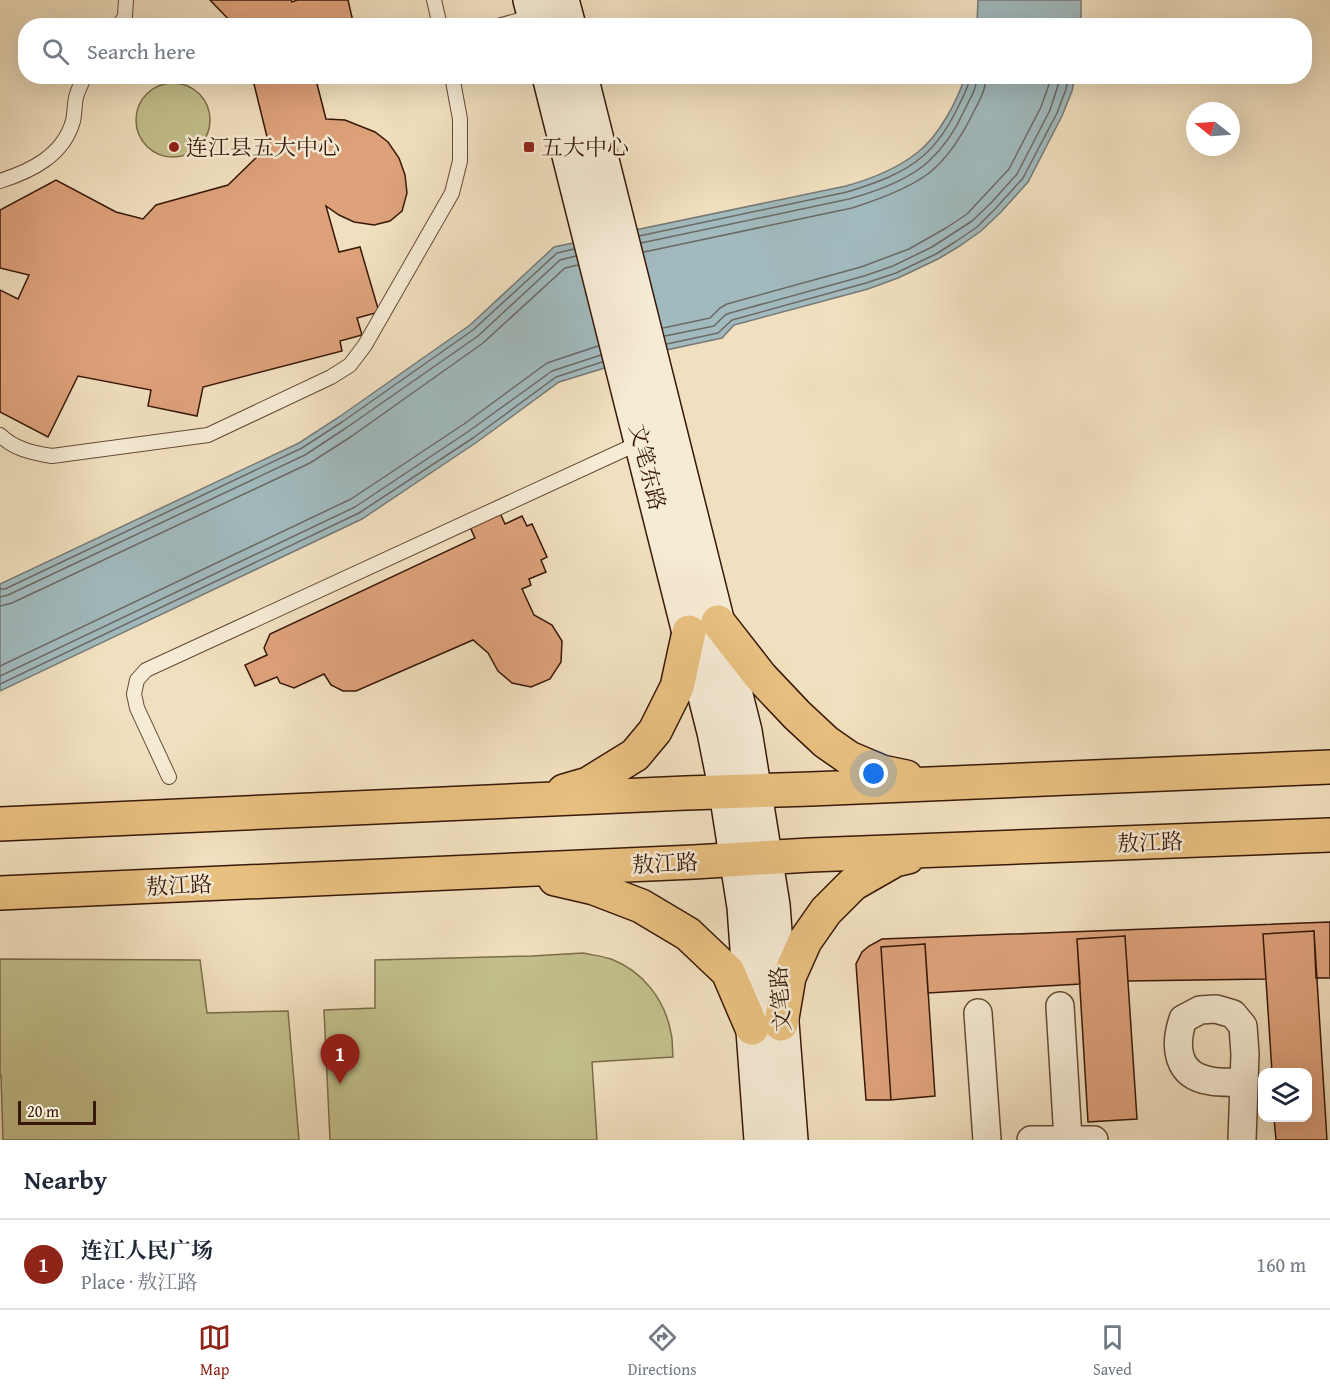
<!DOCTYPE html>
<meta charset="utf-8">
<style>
:root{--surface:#fff;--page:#f6f6f7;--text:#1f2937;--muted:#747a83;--line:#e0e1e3;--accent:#8f2418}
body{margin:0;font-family:"Gentium Book Plus","Noto Serif SC",serif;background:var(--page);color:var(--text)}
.controls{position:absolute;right:18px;bottom:18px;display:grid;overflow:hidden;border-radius:12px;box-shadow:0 6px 24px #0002}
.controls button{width:54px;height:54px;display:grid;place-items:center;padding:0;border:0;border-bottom:2px solid var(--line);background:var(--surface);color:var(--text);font:30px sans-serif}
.compass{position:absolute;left:1186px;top:102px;width:54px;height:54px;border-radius:50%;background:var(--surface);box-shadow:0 6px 24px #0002;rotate:287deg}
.scale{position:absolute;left:18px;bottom:15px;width:78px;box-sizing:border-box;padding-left:6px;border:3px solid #381809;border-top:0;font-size:16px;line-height:21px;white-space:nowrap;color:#381809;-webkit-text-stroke:4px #f6ebd5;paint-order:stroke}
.you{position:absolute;left:874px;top:774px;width:21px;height:21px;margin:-15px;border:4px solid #fff;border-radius:50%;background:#1a73e8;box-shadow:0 0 0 9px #1a73e833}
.badge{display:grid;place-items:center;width:39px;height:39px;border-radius:50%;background:var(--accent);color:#fff;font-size:20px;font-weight:700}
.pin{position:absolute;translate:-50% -50px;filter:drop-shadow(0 2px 3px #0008)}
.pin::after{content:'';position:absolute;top:32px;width:21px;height:18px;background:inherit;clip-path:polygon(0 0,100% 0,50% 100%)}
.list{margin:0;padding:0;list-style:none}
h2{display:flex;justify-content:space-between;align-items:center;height:78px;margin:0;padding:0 24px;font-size:26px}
h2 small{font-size:20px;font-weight:400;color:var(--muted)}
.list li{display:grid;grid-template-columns:39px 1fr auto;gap:18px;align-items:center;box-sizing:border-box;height:90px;padding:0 24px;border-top:2px solid var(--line)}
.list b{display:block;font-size:22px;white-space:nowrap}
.list p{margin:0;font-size:20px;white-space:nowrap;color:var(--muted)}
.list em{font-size:20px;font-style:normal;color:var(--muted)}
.icon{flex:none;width:33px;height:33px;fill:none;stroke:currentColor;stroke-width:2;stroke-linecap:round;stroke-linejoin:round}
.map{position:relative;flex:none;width:1330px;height:1140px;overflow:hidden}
.search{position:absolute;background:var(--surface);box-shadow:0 6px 24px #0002;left:18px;right:18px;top:18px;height:66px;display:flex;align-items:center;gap:15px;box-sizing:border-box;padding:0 21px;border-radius:24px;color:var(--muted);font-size:22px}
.sheet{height:168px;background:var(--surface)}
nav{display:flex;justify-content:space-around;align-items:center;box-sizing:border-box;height:84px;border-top:2px solid var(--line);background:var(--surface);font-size:16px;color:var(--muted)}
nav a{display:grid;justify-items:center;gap:3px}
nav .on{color:var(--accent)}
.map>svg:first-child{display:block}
</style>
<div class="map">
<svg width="1330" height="1140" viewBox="0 0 1330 1140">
<rect width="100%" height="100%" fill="#f1e0bf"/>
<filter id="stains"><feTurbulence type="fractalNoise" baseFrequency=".00333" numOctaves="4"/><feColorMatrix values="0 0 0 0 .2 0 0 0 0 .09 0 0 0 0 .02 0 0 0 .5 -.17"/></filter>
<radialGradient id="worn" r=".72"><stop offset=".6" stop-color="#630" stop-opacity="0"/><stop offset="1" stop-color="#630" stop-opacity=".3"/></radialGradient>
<path fill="#c2c08c" stroke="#7d6c4a" stroke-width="1.5" d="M136 120a37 37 0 1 1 74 0a37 37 0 1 1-74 0Z
M583,953c9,2 19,3 28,6 32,12 54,41 60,74 2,7 1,16 2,24l-81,5 5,78h-267l-6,-130 51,-2v-48l157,-4z
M0,959l200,1 7,53 81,-2 11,129h-296l-2,-64h-1z"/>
<path fill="#a1babe" stroke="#777976" stroke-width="1.5" d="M978,0h103v25h-104z
M965,77h110l-3,14 -10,25 -34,66 -27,30 -20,19 -23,16 -20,12 -40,19 -30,11 -134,36 -12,13 -65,14 -98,30 -82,60 -115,77 -362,172v-107l299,-141 40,-26 131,-92 84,-78 292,-61c25,-7 51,-17 72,-34 21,-16 39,-51 47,-75z"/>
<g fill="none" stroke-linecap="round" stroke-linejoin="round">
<path stroke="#6c6964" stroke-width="1.5" d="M639,236l208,-44c26,-8 56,-18 76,-36 15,-13 27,-32 35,-49 5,-10 11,-20 12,-31
M641,243l208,-44c25,-7 61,-20 80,-38 15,-14 27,-32 35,-50 5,-11 13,-22 13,-35
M644,252l208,-44c25,-8 63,-21 83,-40 17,-16 29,-36 39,-57 6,-11 12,-22 12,-35
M663,328l47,-10 10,-10 7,-4 134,-37 48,-18 37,-21 21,-14 42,-45 32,-62 11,-31
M665,336l49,-10 11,-11 5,-2 134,-37 29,-10 39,-19 40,-26 19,-18 26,-29 33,-64 11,-34
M667,344l51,-11 14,-13 134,-37 30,-10 40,-19 19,-12 22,-15 19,-19 27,-30 34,-65 9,-24 3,-13
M0,589h5l297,-141 40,-26 131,-92 84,-77 17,-4
M0,597l8,-2 297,-140 41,-27 132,-92 82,-76 16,-4
M0,606l12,-3 298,-140 42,-27 131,-93 82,-75 13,-3
M0,666l351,-167 113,-75 83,-61 51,-17
M0,676l355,-169 114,-76 83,-60 49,-16
M0,684l359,-171 114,-75 83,-61 46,-15"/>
</g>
<path fill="#dea27b" stroke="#381809" stroke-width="1.5" d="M210,0h81l1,2 5,-2h51l6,26h-119z
M252,76h63l11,43 19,1 30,12 13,10 11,16 6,17 2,18 -5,18 -12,10 -16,4 -20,-3 -15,-7 -13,-9 13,46 21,-5 19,65 -22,6 5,17 -22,6 2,10 -139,36 -6,29 -49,-10 3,-16 -73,-14 -30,61 -48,-25v-122l18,9 11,-24 -29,-7v-58l56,-30 60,32 27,7 13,-14 72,-20 41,-40z
M500,513l5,11 17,-8 5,10 5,-2 15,33 -6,3 5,12 -17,7 2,6 -9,4 12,26 18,10 10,16 -1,21 -11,17 -19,8 -19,-4 -14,-12 -10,-18 -15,-13 -117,51h-13l-12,-6 -7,-11 -30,14 -14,-5 -3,-6 -22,9 -10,-21 22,-10 -3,-7 6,-14 205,-96 -5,-11z
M1330,922v56h-14l-2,-47 -51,3 3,45 -138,2 -3,-45 -48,3 3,45 -152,9 -3,-49 -44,3 10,153h-25l-10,-136 6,-12 7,-6 13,-7z
M1314,931l13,209h-51l-2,-22h34v-46h-36l-9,-138z
M1125,936l12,183 -49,3 -11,-183z
M925,944l10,152 -44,4 -10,-153z"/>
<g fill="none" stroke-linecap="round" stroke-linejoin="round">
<defs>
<path id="lane" d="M434,0l6,26
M119,26l6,-10 1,-16
M498,26l36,-10
M0,181c31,-10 63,-25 73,-60 2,-8 1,-19 4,-27 2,-6 5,-12 8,-18
M0,435c14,14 33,18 52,21l156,-21 123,-58 19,-12 15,-20 87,-152 8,-32v-42l-8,-43
M169,777l-32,-69 -3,-14 3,-14 9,-10 495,-228"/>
<path id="street" d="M1060,1006l8,133
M978,1013l9,127
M1031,1140h63
M1242,1140l3,-86 -2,-28 -10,-12 -17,-5 -16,1 -17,9c-9,27 -7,57 28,62 10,2 22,1 33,1"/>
<path id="secondary" d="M530,0l7,26
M562,0l7,26
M549,76l165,656 12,60 18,115 17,233
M581,76l164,655 28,174 18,235"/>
<path id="primary" d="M718,622l43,55 36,38 29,27 23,16 33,14 24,5
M564,791l24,-7 47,-29 20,-24 22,-44 12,-55
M0,824l686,-31 125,-4 519,-22
M555,879l39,9 47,18 47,28 40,38 24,56
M0,893l694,-31 116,-7 520,-20
M781,1024l8,-47 16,-36 21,-30 27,-27 42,-24 13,-3"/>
</defs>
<use href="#lane" stroke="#664a36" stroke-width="16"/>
<use href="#street" stroke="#664a36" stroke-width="30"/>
<use href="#secondary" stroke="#381809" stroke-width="36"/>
<use href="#primary" stroke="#381809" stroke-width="36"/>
<use href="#lane" stroke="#f6ebd5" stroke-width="14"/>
<use href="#street" stroke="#f6ebd5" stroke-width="27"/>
<use href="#secondary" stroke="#f6ebd5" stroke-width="33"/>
<use href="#primary" stroke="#e8c080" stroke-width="33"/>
</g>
<g fill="#8f2418" stroke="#f6ebd5" stroke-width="2">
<circle cx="174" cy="147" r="6"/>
<rect x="523" y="141" width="12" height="12" rx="3"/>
</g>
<g text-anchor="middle" stroke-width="5" stroke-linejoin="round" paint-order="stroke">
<g font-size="22" fill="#381809" stroke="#f6ebd5" text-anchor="start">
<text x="186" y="155">连江县五大中心</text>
<text x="541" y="155">五大中心</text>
</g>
<g font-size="22" fill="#381809" stroke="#f6ebd5">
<text transform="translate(648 467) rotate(76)" y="8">文笔东路</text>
<text transform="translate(1150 842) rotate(-2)" y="8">敖江路</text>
<text transform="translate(665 863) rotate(-3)" y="8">敖江路</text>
<text transform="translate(179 885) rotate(-3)" y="8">敖江路</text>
<text transform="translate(780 999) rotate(-94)" y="8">文笔路</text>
</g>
</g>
<rect width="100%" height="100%" filter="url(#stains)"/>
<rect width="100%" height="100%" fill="url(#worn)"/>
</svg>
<div class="controls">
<button><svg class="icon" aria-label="layers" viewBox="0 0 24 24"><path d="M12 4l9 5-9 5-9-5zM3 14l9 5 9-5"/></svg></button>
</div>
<svg class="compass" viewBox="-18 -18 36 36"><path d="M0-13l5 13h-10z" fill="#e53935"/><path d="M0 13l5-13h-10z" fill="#747a83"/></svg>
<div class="scale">20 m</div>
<div class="you"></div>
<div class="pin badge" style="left:340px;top:1084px">1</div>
<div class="search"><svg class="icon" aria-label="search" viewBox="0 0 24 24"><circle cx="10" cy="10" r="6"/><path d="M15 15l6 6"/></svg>Search here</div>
</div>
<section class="sheet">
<h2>Nearby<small></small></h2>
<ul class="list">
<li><span class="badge">1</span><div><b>连江人民广场</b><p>Place · 敖江路</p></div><em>160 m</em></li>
</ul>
</section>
<nav>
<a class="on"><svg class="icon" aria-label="map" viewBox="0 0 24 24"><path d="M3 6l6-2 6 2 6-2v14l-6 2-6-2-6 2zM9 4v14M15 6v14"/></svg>Map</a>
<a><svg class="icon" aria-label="directions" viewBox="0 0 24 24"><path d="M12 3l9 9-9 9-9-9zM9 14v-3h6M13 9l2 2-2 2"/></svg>Directions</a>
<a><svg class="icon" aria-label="saved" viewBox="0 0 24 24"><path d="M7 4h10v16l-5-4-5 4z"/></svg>Saved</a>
</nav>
